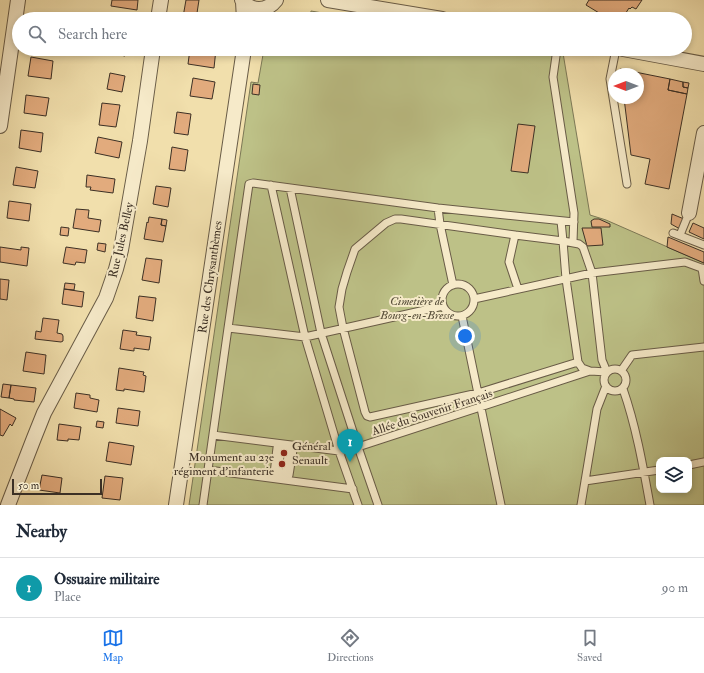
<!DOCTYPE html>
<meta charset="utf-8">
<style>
:root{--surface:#fff;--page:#f2f2f3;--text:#1f2937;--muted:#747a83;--line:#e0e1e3;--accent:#1a73e8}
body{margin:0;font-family:"IM FELL Double Pica",serif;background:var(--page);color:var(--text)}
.controls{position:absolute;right:12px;bottom:12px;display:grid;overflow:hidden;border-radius:8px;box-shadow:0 2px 6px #0003}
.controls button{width:36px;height:36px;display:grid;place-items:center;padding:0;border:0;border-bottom:1px solid var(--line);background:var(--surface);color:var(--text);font:20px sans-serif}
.compass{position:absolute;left:608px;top:68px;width:36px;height:36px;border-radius:50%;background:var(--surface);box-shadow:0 2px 6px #0003;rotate:270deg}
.scale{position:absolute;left:12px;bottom:10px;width:90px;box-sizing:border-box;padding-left:4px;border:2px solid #3c3025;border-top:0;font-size:11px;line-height:14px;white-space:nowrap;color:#3c3025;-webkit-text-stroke:3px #f6eac9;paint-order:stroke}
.you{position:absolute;left:465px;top:336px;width:14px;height:14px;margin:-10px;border:3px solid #fff;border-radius:50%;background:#1a73e8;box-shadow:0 0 0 6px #1a73e833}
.badge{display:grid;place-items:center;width:26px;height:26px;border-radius:50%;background:var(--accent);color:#fff;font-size:13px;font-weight:700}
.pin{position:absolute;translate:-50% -33px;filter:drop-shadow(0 1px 2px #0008)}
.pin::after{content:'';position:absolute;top:21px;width:14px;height:12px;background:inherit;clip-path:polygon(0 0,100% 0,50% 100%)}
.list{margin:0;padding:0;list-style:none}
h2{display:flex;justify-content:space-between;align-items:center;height:52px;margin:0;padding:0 16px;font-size:17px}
h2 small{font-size:13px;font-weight:400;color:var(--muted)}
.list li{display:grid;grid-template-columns:26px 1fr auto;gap:12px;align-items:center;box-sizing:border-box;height:60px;padding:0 16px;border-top:1px solid var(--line)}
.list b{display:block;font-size:15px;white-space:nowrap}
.list p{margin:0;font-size:13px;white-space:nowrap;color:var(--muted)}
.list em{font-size:13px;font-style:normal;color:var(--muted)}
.icon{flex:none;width:22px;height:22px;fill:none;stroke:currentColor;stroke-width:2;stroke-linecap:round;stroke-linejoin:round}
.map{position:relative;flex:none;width:704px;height:505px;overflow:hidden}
.search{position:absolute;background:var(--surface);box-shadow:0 2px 6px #0003;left:12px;right:12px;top:12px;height:44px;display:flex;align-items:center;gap:10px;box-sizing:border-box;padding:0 14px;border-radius:22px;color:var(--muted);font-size:15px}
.sheet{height:112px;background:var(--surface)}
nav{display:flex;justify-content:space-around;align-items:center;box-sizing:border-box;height:56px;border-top:1px solid var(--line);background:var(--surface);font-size:11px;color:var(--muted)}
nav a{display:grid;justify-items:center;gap:2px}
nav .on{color:var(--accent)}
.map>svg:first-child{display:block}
</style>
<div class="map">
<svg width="704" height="505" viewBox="0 0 704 505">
<rect width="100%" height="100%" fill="#f1dfac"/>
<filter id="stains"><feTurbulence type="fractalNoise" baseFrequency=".005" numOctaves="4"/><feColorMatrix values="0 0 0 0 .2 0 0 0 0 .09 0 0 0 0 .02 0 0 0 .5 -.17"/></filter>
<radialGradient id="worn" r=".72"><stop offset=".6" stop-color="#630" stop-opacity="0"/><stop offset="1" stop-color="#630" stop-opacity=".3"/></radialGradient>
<path fill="#bdc187" stroke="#7c7856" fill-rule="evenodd" d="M311,11l46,8h-80c11,-5 21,-3 33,-1z
M264,49h276l23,4 27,162 16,5 98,43v242h-515l62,-423 7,1zM659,460h30v30h-30z"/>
<path fill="#e2ab7d" stroke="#3c3025" d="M112,0h26l-1,10 -26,-4z
M186,0h13l-2,13 8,1 -1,5h-29l1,-3 7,1z
M589,0h53l-6,9 -4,-2 -2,2 -1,-1 -7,11h-13l-23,-14z
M110,49h16l-1,7 -15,-3z
M190,49h26l-2,19 -26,-4z
M31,57l22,4 -2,18 -23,-3z
M620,69l50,10 -2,11 19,4 -18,95 -24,-5 5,-25 -19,-4 -7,-57h14v-24h-17z
M110,73l15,3 -3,16 -15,-3z
M193,78l22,4 -3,17 -22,-3z
M670,79l13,3v5l5,1 -1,6 -19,-4z
M683,82l6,1 -1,5 -5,-1z
M253,84l7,1 -1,10 -7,-1z
M26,95l23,3 -3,18 -22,-3z
M102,103l18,2 -4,22 -17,-2z
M177,112l14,2 -3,21 -14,-2z
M518,124l17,2 -7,47 -17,-2z
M21,130l22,3 -2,19 -22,-4z
M98,137l24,5 -3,16 -24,-5z
M172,147l16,3 -3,21 -16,-2z
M16,167l22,4 -3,17 -22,-3z
M87,175l28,4 -2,14 -23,-3 1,-3h-5z
M156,186l15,2 -3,19 -15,-3z
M9,201l22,3 -2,17 -22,-3z
M76,209l13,1 -1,8 13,2 -2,12 -26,-4z
M672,214l12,5 -4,10 -9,-5z
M149,217l13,2 -1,6 5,1 -3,16 -19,-3 3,-17 1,1z
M162,219l5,1 -1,6 -5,-1z
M594,219h5l11,5v3h-18l-1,-6z
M693,223l11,5v11l-15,-7z
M61,227l8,1 -1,8 -8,-1z
M582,228h19l2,17 -16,1z
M668,237l36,15v11l-37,-16z
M98,243l8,1 -1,8 -8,-2z
M0,247l21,3v-3l8,1 -2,18 -27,-4z
M66,247l21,3 -2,13 -9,-1 -1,3 -12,-2z
M146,258l16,2 -3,23 -17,-3z
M0,279l9,1 -2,20 -7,-1z
M65,283l10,1 -1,6 -10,-1z
M64,289l20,3 -2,15 -20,-3z
M139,296l17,2 -3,23 -17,-3z
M43,318l16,2 -2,13 5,1 1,2v5l-2,1 -26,-3 1,-8 5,1z
M123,330l14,2 -1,3 15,2 -2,13 -15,-2v3l-14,-2z
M26,352l20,3 -2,19 -21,-3z
M119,368l25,4 -1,3 3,1 -2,16 -20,-3v2l-8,-1z
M3,384l8,1 -2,13 -8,-1z
M11,385l25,3 -2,14 -20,-2v-1l-5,-1z
M76,393l14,2v3l9,2 -2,12 -23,-4z
M118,408l22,3 -2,15 -22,-3z
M0,409l16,9 -4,8 -2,-2 -7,12 -3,-1z
M97,421l7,1 -1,6 -7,-1z
M59,424l22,3 -2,13 -11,-1v2l-11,-1z
M109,442l25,4 -3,19 -25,-4z
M42,475l20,3 -2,15 -21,-3z
M105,476l18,2 -3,22 -18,-2z"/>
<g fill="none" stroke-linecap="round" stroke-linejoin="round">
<defs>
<path id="service" d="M557,49l-4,28 21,136 -1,29
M616,49l-6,30 17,105
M271,185l34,152 34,114 19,54
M290,188l31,145 37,114 20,58
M438,208l2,16 13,61
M673,233l31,12
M515,235l-6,27 9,27
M680,235l9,-22
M702,268l2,13
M442 300a16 16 0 1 1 32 0a16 16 0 1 1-32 0Z
M474,299l118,-26 93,-11 19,7
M462,316l39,189
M228,328l21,-144 4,-1 185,25 136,14
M578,362l-100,31 -108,24 -3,-1 -2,-4 -22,-84 -4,-21 3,-18 5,-17 8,-23 31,-26 9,-4h6l114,16 48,6 3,38 12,83 4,6 8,3
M604 380a11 11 0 1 1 22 0a11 11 0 1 1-22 0Z
M621,371l11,-16 72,-8
M623,389c13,37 20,77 27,116
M213,435l126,16 19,-4 232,-76 17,1 -5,-12 -10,-87 -9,-26 -4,-3 -16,-3 -2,-20
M689,465l15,-3
M208,470l145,19
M585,481l74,-11
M203,505l25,-177 77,9 138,-31
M581,505l16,-96 9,-23"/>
<path id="pedestrian" d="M279,448l12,2 -4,25 -11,-1z"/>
<path id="minor" d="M242,0c9,12 25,12 34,0
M328,0l114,19
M243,2l1,17
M158,19l3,-19
M623,49l81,15
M0,126l18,-126
M689,213l15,-80
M8,505l26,-67 10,-25 62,-115 10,-29 5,-19 19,-109 13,-92
M176,505l68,-456"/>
</defs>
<use href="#service" stroke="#695c47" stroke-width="9"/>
<use href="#pedestrian" stroke="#695c47" stroke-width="13"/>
<use href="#minor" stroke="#695c47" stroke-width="16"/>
<use href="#service" stroke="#f6eac9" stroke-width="7"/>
<use href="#pedestrian" stroke="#f6eac9" stroke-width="11"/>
<use href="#minor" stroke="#f6eac9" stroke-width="14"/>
</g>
<g fill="#8f2418" stroke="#f6eac9" stroke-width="1.5">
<circle cx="284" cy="453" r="4"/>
<circle cx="282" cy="464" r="4"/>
</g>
<g text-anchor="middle" stroke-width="4" stroke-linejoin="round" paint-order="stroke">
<g font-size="12" fill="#3c3025" stroke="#f6eac9">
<text transform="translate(121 240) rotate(-77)" y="4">Rue Jules Belley</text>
<text transform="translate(210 277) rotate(-82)" y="4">Rue des Chrysanthèmes</text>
<text transform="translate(432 412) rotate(-18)" y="4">Allée du Souvenir Français</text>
</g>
<g font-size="12" font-style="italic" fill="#564d39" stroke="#f6eac9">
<text x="417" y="305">Cimetière de<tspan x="417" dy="14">Bourg-en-Bresse</tspan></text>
</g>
<g font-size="12" fill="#3c3025" stroke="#f6eac9" text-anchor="start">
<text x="292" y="450">Général<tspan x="292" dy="14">Senault</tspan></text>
<text x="274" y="461" text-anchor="end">Monument au 23e<tspan x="274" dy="14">régiment d'infanterie</tspan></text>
</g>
</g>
<rect width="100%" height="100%" filter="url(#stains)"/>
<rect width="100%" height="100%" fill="url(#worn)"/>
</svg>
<div class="controls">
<button><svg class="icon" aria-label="layers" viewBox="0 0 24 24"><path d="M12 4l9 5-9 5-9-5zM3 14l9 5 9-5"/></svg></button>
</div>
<svg class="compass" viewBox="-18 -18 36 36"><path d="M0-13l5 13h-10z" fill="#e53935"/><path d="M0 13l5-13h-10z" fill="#747a83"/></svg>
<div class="scale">50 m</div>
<div class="you"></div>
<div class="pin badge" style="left:350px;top:462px;background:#0f9aa8">1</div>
<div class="search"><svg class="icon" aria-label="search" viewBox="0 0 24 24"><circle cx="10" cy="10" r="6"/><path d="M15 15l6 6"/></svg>Search here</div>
</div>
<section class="sheet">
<h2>Nearby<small></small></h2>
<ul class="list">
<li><span class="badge" style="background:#0f9aa8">1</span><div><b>Ossuaire militaire</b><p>Place</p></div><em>90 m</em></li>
</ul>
</section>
<nav>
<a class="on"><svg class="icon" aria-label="map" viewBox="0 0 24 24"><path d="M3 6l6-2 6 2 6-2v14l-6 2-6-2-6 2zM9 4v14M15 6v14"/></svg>Map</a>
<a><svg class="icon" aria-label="directions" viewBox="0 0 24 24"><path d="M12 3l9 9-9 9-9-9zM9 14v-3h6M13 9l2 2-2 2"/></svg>Directions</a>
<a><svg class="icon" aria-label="saved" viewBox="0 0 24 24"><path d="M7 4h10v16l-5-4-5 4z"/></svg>Saved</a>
</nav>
